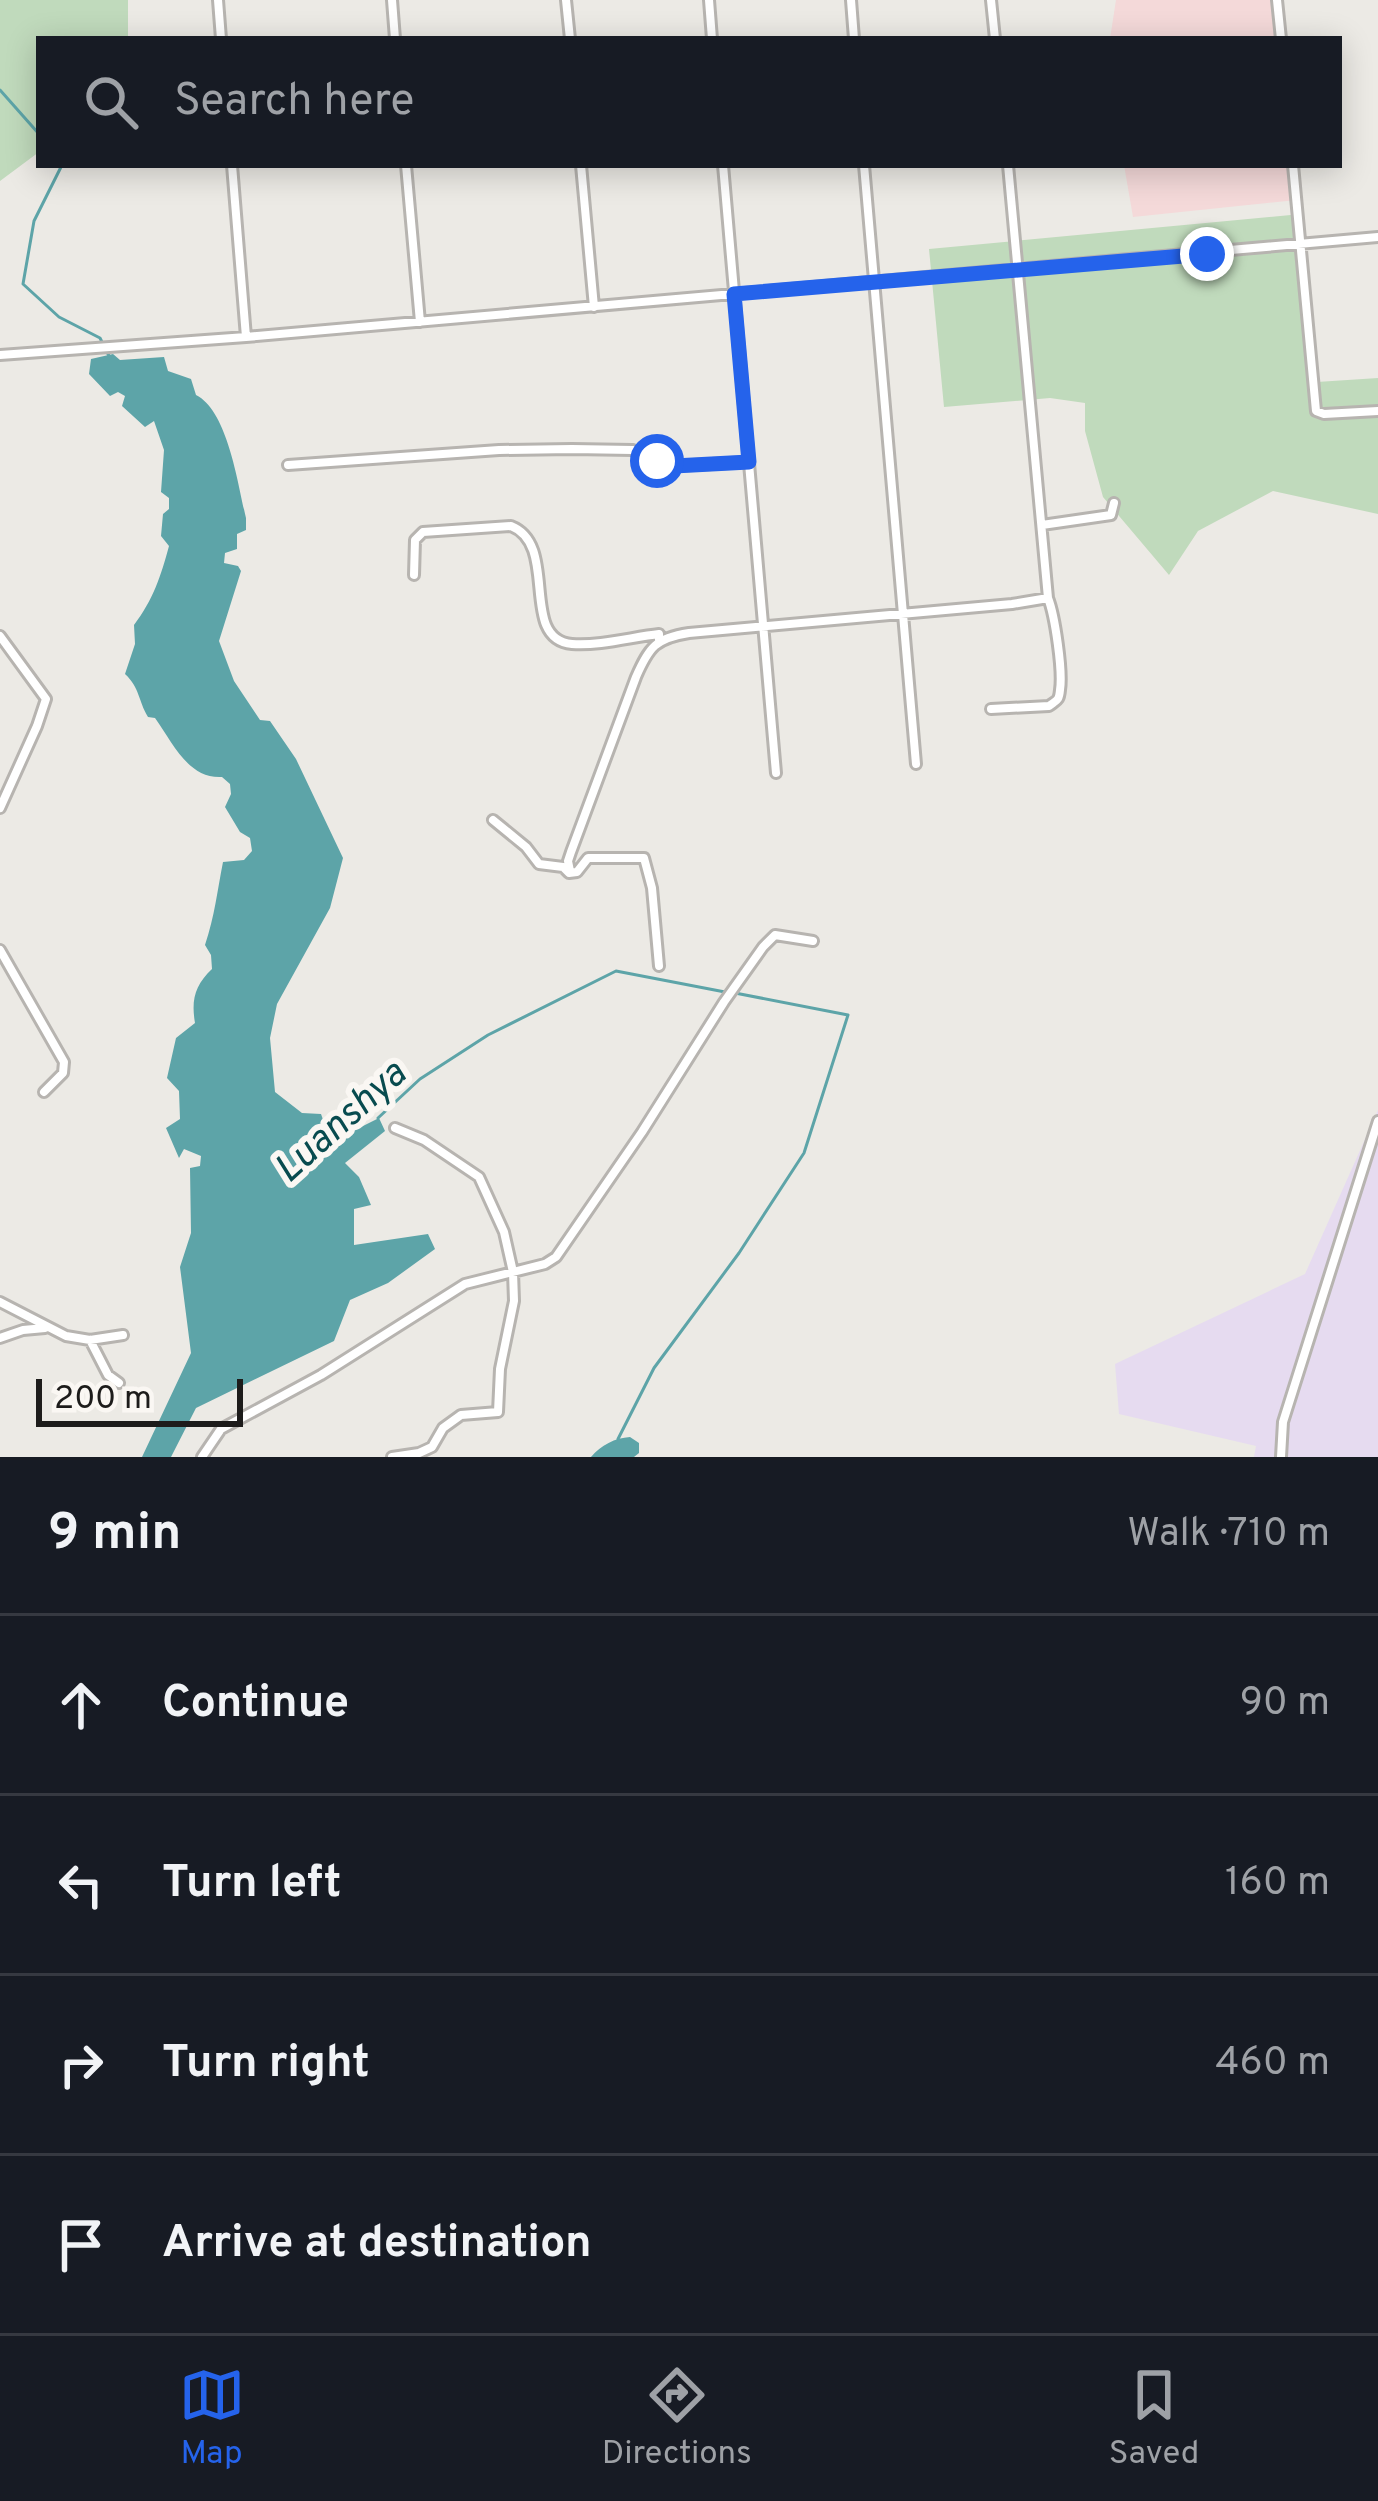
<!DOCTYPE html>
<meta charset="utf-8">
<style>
:root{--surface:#171b24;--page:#242831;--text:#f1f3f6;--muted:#9ea1a6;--line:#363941;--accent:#2563eb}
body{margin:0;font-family:Overpass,sans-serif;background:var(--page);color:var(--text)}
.scale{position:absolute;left:36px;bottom:30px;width:207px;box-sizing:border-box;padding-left:12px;border:6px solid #1d1c1b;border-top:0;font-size:33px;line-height:42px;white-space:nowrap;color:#1d1c1b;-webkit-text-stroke:9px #faf7f3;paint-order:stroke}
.stop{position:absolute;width:36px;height:36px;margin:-27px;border:9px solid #2563eb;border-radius:50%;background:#fff}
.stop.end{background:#2563eb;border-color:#fff;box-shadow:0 3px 12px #0008}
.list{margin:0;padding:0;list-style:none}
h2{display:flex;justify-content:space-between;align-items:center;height:156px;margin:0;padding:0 48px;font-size:51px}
h2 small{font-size:39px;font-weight:400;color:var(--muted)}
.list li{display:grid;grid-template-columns:78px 1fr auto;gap:36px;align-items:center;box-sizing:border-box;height:180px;padding:0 48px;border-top:3px solid var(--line)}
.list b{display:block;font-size:45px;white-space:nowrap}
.list em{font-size:39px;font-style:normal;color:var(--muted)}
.icon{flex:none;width:66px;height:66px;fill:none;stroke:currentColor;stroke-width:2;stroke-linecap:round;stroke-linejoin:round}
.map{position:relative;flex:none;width:1378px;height:1457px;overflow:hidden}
.search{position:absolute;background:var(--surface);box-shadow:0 6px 30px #0003;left:36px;right:36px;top:36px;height:132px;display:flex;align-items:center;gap:30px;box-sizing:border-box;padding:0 42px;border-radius:0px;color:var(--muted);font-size:45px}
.sheet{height:876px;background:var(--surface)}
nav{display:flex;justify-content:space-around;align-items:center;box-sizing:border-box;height:168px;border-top:3px solid var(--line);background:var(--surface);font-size:33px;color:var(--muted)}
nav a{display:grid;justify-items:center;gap:6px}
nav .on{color:var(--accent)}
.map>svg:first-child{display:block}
</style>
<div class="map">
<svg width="1378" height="1457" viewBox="0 0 1378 1457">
<rect width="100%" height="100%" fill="#eceae5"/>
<path fill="#e6dbf0" d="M1378,1110v347h-124l2,-11 -137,-32 -4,-50 190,-90z"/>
<path fill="#f4d9d9" d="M1116,0h162l4,39h-172z
M1124,165h170l3,35 -164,17z"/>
<path fill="#c0dabc" d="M0,0h128v39h-89v113l-39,29z
M1301,214l16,168 61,-4v136l-105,-23 -75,40 -29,44 -66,-78 -18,-66v-28l-35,-5 -106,9 -15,-158z"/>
<path fill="#5da4a8" d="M113,354l7,6 44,-3 4,14 23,8 5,16c32,16 42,90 50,123v12l-9,4v15l-12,4 -1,10 14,3 3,5 -22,70 15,40 26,39 10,1 26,38 47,99 -13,50 -53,96 -7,34 5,54 27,21 19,1 10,28 48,-24 6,13 -40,32 14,14 12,28 -17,4v36l74,-11 7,15 -47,34 -38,17 -16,41 -138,67 -25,49h-29l49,-104 -11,-86 11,-34 -1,-65 10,-2 1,-10 -17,-7 -5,9 -13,-30 14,-9 -1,-28 -12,-13 9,-40 19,-15c-4,-23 0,-38 17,-54l-1,-14 -6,-10c10,-30 12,-53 18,-83l21,-2 8,-9 -2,-13 -10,-6 -15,-25 6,-13 -1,-10 -8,-7c-34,2 -49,-34 -67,-59l-7,-1c-10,-17 -8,-29 -23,-43l10,-30 -1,-19c19,-25 27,-49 35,-79l-8,-10 2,-22 6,-5v-11l-8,-6 3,-42 -10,-29 -9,6 -23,-21 3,-10 -7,-4 -8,4 -21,-22 2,-15z
M630,1437l9,6v10l-5,4h-43c10,-12 24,-19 39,-20z"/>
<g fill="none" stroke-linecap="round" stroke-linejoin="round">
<path stroke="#5da4a8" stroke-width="3" d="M0,90l39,44
M62,165l-28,56 -11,63 36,33 41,21 10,20
M378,1118l42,-39 68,-44 128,-64 109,21
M618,1439l36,-71 85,-115 65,-100 44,-138 -113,-22"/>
<defs>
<path id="minor" d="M218,0l3,39
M392,0l3,39
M566,0l4,39
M709,0l3,39
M851,0l3,39
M991,0l4,39
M1277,0l4,39
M232,165l14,172
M406,165l14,157
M581,165l13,142
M723,165l53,608
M864,165l52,599
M1293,165l23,246 8,3 54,-3
M0,355l246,-18 1132,-100
M288,465l211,-15 73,-1 61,1 24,11 17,5 75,-4
M1042,525l69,-10 3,-12
M414,575l1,-35 8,-8 88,-6c49,19 7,113 61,118 28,2 60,-7 87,-10v6
M0,636l46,63 -9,27 -37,82
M991,709l58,-3c8,-6 10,-5 11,-16 3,-19 -5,-74 -12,-92
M493,820l33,27 13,17 24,3 6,6 8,-1 11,-14h56l8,30 7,78
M570,871l-2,-10 3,-9 65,-175c13,-30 20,-39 53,-44l323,-29 36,-6 -40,-433
M0,950l64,112 -1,11 -19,19
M0,1302l66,34 24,4 33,-5
M0,1338l23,-8 22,-2
M90,1340l18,35 11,8
M202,1457l19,-28 100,-54 144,-91 80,-20 11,-7 86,-125 82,-130 39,-55 12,-12 38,6
M392,1457l27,-4 13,-6 11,-19 18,-13 37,-3 2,-43 14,-68 -1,-29 -9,-40 -25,-55 -55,-37 -29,-12
M1281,1457l2,-35 95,-301"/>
</defs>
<use href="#minor" stroke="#b7b4b0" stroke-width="14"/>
<use href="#minor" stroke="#fff" stroke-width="8"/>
</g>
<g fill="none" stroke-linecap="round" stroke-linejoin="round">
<path stroke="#2563eb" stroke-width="15" d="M657,461l17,5 75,-4 -15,-168 473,-40"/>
</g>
<g text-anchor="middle" stroke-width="12" stroke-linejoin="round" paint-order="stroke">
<g font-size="39" font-style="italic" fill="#084b4f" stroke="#faf7f3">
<text transform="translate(339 1120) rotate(-42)" y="14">Luanshya</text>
</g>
</g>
</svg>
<div class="scale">200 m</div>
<div class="stop" style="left:657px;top:461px"></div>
<div class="stop end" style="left:1207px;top:254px"></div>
<div class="search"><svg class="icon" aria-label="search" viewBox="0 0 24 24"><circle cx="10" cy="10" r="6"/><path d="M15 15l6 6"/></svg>Search here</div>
</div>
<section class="sheet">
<h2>9 min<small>Walk · 710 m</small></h2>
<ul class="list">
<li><svg class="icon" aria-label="ahead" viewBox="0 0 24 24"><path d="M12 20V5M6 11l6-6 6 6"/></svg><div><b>Continue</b></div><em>90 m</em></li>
<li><svg class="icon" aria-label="left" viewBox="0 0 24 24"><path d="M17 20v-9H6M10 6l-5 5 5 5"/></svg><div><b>Turn left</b></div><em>160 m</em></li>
<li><svg class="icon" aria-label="right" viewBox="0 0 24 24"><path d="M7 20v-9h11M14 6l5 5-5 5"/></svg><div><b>Turn right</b></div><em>460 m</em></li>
<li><svg class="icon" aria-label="arrive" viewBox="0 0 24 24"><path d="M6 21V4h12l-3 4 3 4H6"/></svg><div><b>Arrive at destination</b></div></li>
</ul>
</section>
<nav>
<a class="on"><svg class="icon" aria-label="map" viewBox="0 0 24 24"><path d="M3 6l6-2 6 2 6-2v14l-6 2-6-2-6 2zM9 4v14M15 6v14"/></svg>Map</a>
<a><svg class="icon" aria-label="directions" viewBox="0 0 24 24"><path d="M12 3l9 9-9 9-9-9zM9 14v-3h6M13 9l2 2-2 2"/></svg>Directions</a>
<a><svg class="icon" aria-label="saved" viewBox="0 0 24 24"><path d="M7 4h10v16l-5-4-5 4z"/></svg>Saved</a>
</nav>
